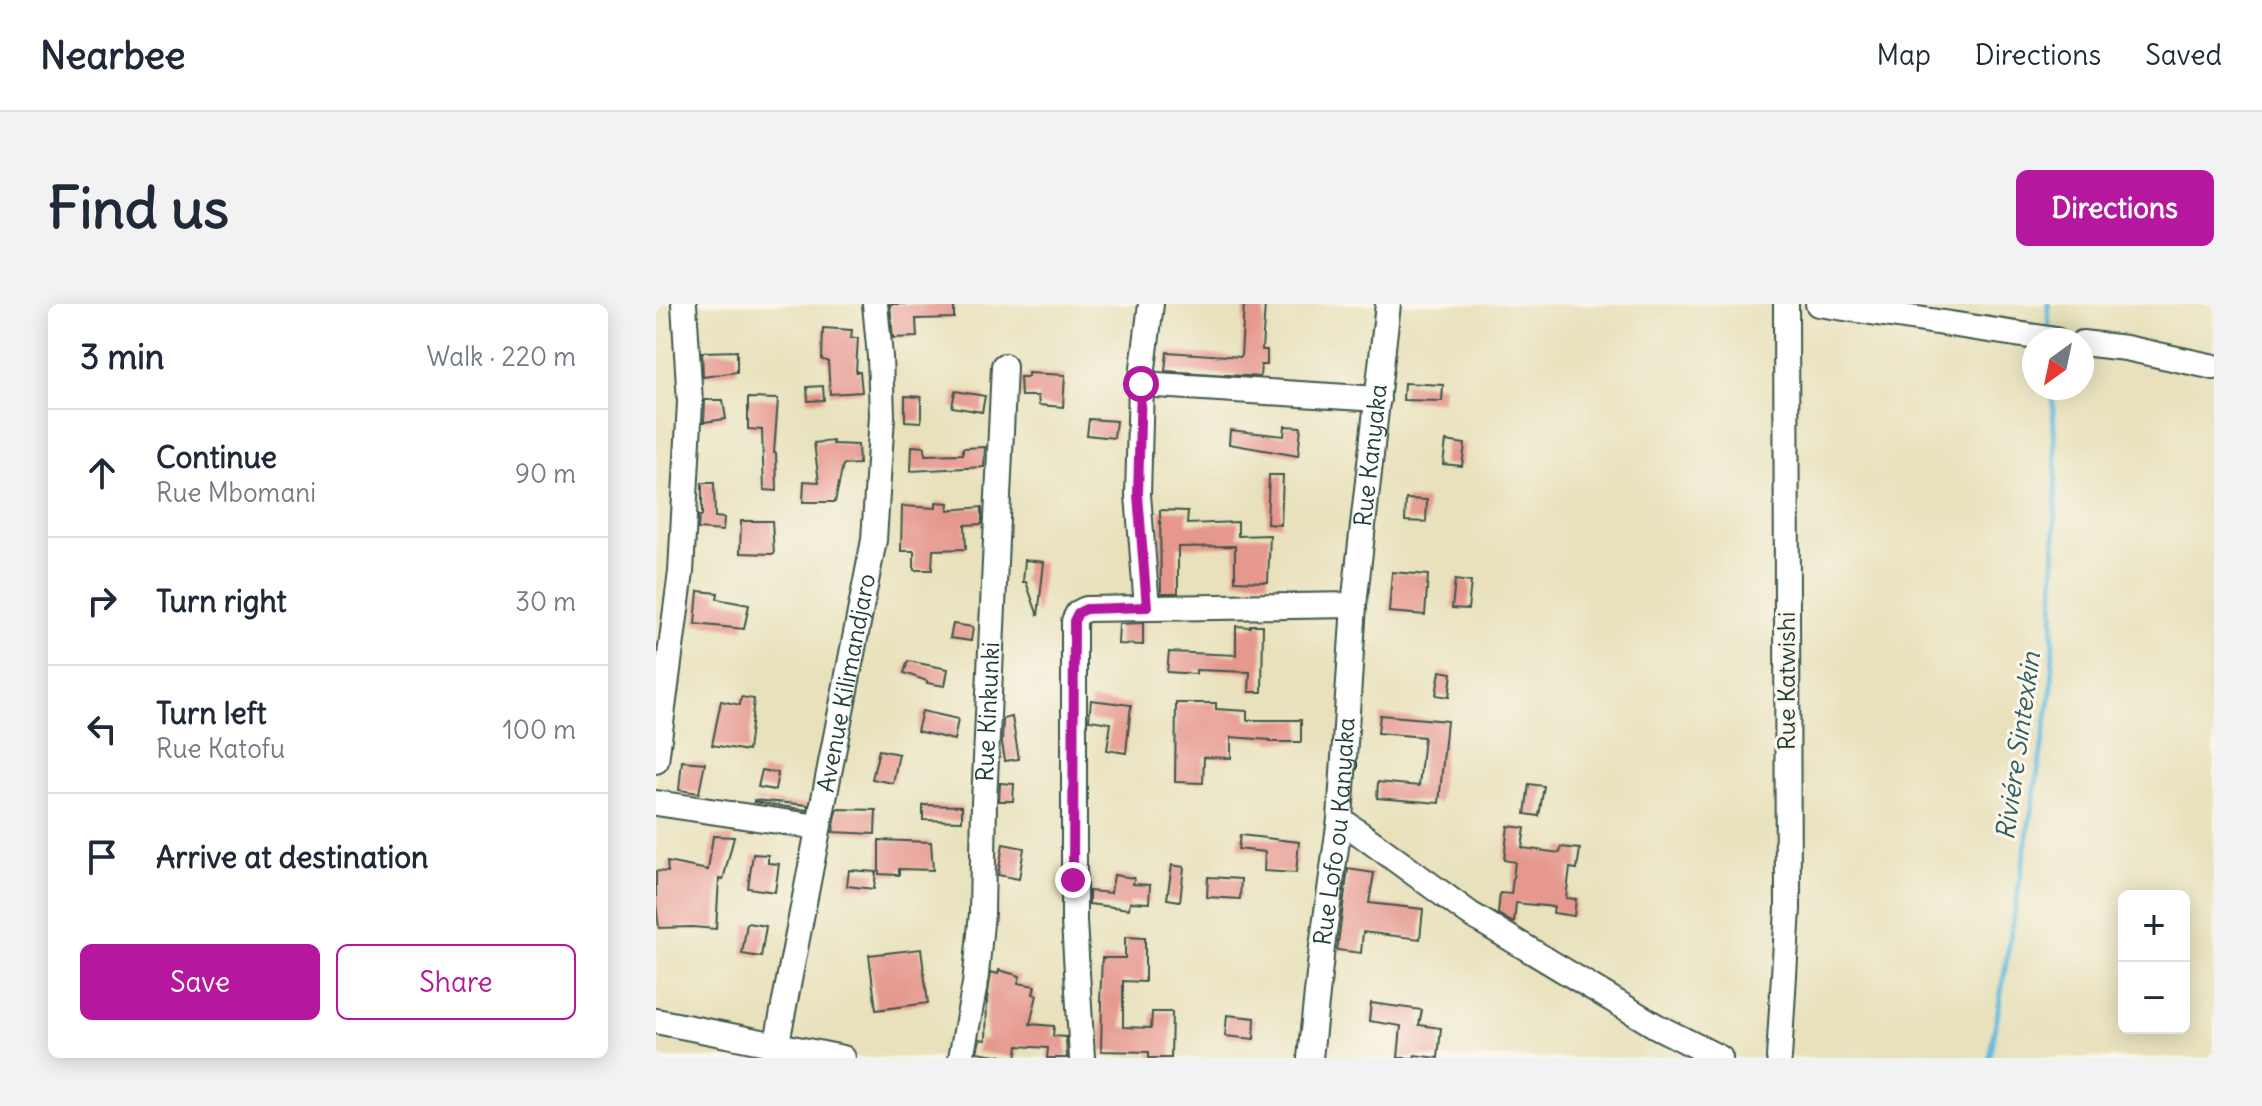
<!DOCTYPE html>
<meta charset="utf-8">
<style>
:root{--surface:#fff;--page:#f2f2f3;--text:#1f2937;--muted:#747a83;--line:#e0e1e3;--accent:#b5179e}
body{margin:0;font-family:Delius,sans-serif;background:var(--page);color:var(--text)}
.controls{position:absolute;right:24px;bottom:24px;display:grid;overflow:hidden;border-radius:12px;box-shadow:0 4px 20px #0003}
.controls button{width:72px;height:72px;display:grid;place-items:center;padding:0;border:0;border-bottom:2px solid var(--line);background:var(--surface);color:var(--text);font:40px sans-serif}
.compass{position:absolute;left:1366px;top:24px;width:72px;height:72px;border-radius:50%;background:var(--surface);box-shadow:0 4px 20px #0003;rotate:213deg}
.stop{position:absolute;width:24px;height:24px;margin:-18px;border:6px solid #b5179e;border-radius:50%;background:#fff}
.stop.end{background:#b5179e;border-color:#fff;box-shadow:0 2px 8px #0008}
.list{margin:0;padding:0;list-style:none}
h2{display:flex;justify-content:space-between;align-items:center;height:104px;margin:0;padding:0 32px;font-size:34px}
h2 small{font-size:26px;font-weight:400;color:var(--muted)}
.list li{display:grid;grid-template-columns:52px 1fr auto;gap:24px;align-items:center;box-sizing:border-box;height:128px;padding:0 32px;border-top:2px solid var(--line)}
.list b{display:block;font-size:30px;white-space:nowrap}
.list p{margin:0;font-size:26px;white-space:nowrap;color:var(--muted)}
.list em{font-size:26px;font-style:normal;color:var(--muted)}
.actions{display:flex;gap:16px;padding:24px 32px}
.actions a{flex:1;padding:18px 0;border:2px solid var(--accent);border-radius:12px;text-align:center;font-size:28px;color:var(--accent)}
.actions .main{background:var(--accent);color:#fff}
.icon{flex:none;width:44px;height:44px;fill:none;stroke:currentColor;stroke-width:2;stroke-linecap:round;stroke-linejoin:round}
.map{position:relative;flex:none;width:1558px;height:754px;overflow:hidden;border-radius:12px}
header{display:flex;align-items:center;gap:48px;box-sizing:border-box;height:112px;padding:0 40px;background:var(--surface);border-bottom:2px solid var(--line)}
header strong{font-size:38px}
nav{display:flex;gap:44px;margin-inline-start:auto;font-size:28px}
.intro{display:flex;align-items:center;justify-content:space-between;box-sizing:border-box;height:192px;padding:0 48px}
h1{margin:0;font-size:56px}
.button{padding:20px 36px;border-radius:12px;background:var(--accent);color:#fff;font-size:28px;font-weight:700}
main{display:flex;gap:48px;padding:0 48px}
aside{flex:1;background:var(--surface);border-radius:12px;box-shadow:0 4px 20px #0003}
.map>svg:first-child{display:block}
</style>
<header>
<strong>Nearbee</strong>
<nav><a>Map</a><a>Directions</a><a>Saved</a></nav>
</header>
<div class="intro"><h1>Find us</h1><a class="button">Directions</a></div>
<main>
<aside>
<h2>3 min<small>Walk · 220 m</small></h2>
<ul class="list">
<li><svg class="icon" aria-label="ahead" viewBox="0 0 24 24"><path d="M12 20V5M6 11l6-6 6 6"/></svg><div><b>Continue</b><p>Rue Mbomani</p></div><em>90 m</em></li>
<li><svg class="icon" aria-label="right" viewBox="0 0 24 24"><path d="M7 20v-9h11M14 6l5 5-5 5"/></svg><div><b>Turn right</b></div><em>30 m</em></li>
<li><svg class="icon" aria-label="left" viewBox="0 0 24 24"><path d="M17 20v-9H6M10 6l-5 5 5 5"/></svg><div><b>Turn left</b><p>Rue Katofu</p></div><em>100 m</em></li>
<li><svg class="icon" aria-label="arrive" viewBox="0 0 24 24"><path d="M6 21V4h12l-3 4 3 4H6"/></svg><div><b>Arrive at destination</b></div></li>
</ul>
<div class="actions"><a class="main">Save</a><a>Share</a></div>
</aside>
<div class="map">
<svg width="1558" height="754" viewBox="0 0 1558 754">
<rect width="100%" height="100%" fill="#fbf7ec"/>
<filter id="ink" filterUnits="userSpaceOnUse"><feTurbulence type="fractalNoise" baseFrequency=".0125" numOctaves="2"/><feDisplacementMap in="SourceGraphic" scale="16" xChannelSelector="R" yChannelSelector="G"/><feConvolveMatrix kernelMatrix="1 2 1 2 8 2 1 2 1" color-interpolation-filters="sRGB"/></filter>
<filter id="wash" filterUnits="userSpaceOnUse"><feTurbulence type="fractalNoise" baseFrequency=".006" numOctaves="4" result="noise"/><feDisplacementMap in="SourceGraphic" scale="32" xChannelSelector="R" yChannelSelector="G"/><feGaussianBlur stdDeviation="1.8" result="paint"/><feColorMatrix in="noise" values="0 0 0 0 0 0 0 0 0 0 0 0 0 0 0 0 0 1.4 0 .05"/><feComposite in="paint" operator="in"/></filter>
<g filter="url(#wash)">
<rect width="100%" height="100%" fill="#e8e1bc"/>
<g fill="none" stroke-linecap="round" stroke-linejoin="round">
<path stroke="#60bcde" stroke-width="5" d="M1392,0l1,27
M1333,754l8,-41 55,-330 4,-221 -4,-78"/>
</g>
<g id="blocks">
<path fill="#e6988f" d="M234,0h64v14l-38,1 1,18 -24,1z
M588,0h21l-3,46h5v15h-6l-1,12 -95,-6 2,-19 74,5z
M167,24l29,2 -1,8h7l-2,34h4l2,20 -32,2 -2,-33 -6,-1z
M81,47v21l-34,5 -1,-25z
M372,69l37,2 -2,32 -24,-2 -1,-9h-17l-1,-19h8z
M748,79l39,2 -1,16 -39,-1z
M167,82l1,14 -16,1 -1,-14z
M299,87l30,5 -3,16 -30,-5z
M249,92l16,1v25l-16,-1z
M92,94l30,1 -4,54h2l1,38 -13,-1 -2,-60 -14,-1z
M49,96h18l3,19 -22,3z
M433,115l27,2 -2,17 -27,-3z
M629,122l16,1 -3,29 -69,-12 1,-14 54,6z
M177,137v3l25,1 1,19 -16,1 -8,37h-32l1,-21 15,1 -5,-39z
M790,137l19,3 -3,22 -19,-2z
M256,142l13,1v8l38,-1v-6l22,-1 -1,20 -73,4z
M613,171h14l-2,50 -14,-1z
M46,179h12l1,34 9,1 -1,13 -25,-2 1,-13h3z
M750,195l21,1 -1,22 -21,-1z
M280,198l13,1 -1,7 34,-3v17l-17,1 1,24 -33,1 -1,20h-18v-19h-13l1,-45 34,2z
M504,206l28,1 -1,13 51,-2v14l32,-1 -2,47 -33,-1v-35l-57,1v46h-17z
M85,217h31l2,33 -34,-1z
M369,256l19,2 -6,54 -12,-34h-3z
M736,268l36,3 -3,40 -36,-3z
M799,276l16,2 -3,27 -16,-1z
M42,287l20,2 -1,6 32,6 -5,24 -49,-5z
M487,319v22l-25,-1 1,-20z
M297,320l20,3 -2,14 -21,-3z
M594,321h13l-1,67h-13l1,-20 -54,-2v4l-29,-2 2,-20 67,3v-29l14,1z
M252,357l40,8 -3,17 -18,-3v-2l-23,-8z
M784,367l12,2 -3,24 -13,-2z
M85,393l13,2 -6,52 -36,-6 9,-44 19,4z
M435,396l40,5 -5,48 -19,-3 4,-27 -22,-3z
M520,399h40v6l31,2v9h54v22h-31v-2l-39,-3v21l-27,-1 -1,26 -28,-1z
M266,407l36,8 -4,21 -37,-9z
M724,411l67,6 -8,82 -62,-5 1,-16 41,4 5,-49 -46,-4z
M356,413l7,42 -14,2 -3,-18 1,-24z
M223,446l20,4 -6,29 -21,-4z
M26,457l23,2 -6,30 -20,-3z
M106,466l16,3 -3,17 -17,-3z
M344,479l14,1 -1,17h-14z
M873,480l15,2 -5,30 -14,-2z
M98,496l54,5 -1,5 -53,-8z
M267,501l39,1v15l-39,-1z
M181,505l39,1 -1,24 -42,-2z
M852,522l17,2 -3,20 38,5 1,-6 19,2 -3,20 -7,-1 -4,30 10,1 -2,17 -21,-3 1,-6 -38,-4 -2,20 -16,-9 2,-21 11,1 4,-32 -11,-2z
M584,531l59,7 -3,31 -32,-2 1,-19 -27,-3z
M57,532l21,1 -11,43 -4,-1 -3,50 -24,-2 -33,1 -3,-25v-32l12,1 -1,-10 41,8z
M223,536l52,2 2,28 -34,-1v6l-20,-1z
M347,540l21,4 -5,31 -21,-4z
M97,550l15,1v8l11,1 -4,28 -27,-4z
M516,561l12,2 -4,34 -13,-2z
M692,565l26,4 -5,30 54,6 -3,30 -57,-7 -2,21 -24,-3z
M193,566l27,2 -2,17 -27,-3z
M458,571l20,3 -1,6 17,1 -1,18 -19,-1 -1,7 -40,-5v-13l22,2z
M552,573l33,2 -1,20 -33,-2z
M91,619l19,3 -5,31 -19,-3z
M469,633l20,1v44l-22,-1v46l28,1 1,-16h20l-1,46h-22v-6l-48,-1 1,-49h-2l2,-44h23z
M265,645l7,54 -52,7 -7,-55z
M343,666l21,6 -2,7 17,3 -2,8 4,1 -7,29 24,2 -1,10 13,1 1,21h-20l1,-10 -30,-2 -2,12 -39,-6 3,-13 6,1 1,-40 4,-28 7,2z
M715,699l51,7 -3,15 22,3 -3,30 -23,-3 -1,3h-16l3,-32 -32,-5z
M571,711l28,3 -1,21 -29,-3z"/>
</g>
</g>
<g filter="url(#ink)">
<use href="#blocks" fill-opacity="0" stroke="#3d5648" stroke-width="2"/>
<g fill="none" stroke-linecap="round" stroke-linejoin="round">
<defs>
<g id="minor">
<path d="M1162,0l238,36"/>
<path d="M1426,39l44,5 88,19"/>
<path d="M485,80l237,15"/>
<path d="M491,303l-9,-112 3,-111 10,-80"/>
<path d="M0,457l25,-189 9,-170 -6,-98"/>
<path d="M0,499l162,24"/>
<path d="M684,515l130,95 186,112 64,32"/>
<path d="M0,717l187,37"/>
<path id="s1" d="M118,754l100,-518 8,-124 -2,-59 -5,-53"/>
<path id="s2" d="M305,754l14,-74 7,-71 2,-111 20,-436"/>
<path d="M426,754l-8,-137v-300l4,-8 8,-4 268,-4"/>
<path id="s3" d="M654,754l12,-111 18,-128 14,-214 34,-301"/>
<path d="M1123,754l9,-149 -2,-605"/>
</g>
</defs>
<use href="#minor" stroke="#3d5648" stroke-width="28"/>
<use href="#minor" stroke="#fff" stroke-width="24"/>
</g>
</g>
<g fill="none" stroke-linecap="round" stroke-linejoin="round" filter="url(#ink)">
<path stroke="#b5179e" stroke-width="10" d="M417,576l1,-259 4,-8 8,-4 61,-2 -9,-112 3,-111"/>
</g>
<g text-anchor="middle" stroke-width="6" stroke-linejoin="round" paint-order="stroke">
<g font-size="24" fill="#1f3d34" stroke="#fbf7ec">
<text dy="8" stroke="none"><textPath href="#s3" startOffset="606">Rue Kanyaka</textPath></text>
<text transform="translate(1131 377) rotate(-90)" y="8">Rue Katwishi</text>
<text dy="8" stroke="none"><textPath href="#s1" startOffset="382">Avenue Kilimandjaro</textPath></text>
<text dy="8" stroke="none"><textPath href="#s2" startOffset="348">Rue Kinkunki</textPath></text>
<text dy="8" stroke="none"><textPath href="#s3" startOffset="228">Rue Lofo ou Kanyaka</textPath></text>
</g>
<g font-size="26" font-style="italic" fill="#2f5d5e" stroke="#fbf7ec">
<text transform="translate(1362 442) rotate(-82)" y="9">Riviére Sintexkin</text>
</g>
</g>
</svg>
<div class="controls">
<button>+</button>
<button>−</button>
</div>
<svg class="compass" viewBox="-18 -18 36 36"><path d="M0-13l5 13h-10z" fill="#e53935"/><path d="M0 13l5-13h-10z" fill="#747a83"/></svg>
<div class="stop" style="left:485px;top:80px"></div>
<div class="stop end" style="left:417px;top:576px"></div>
</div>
</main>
